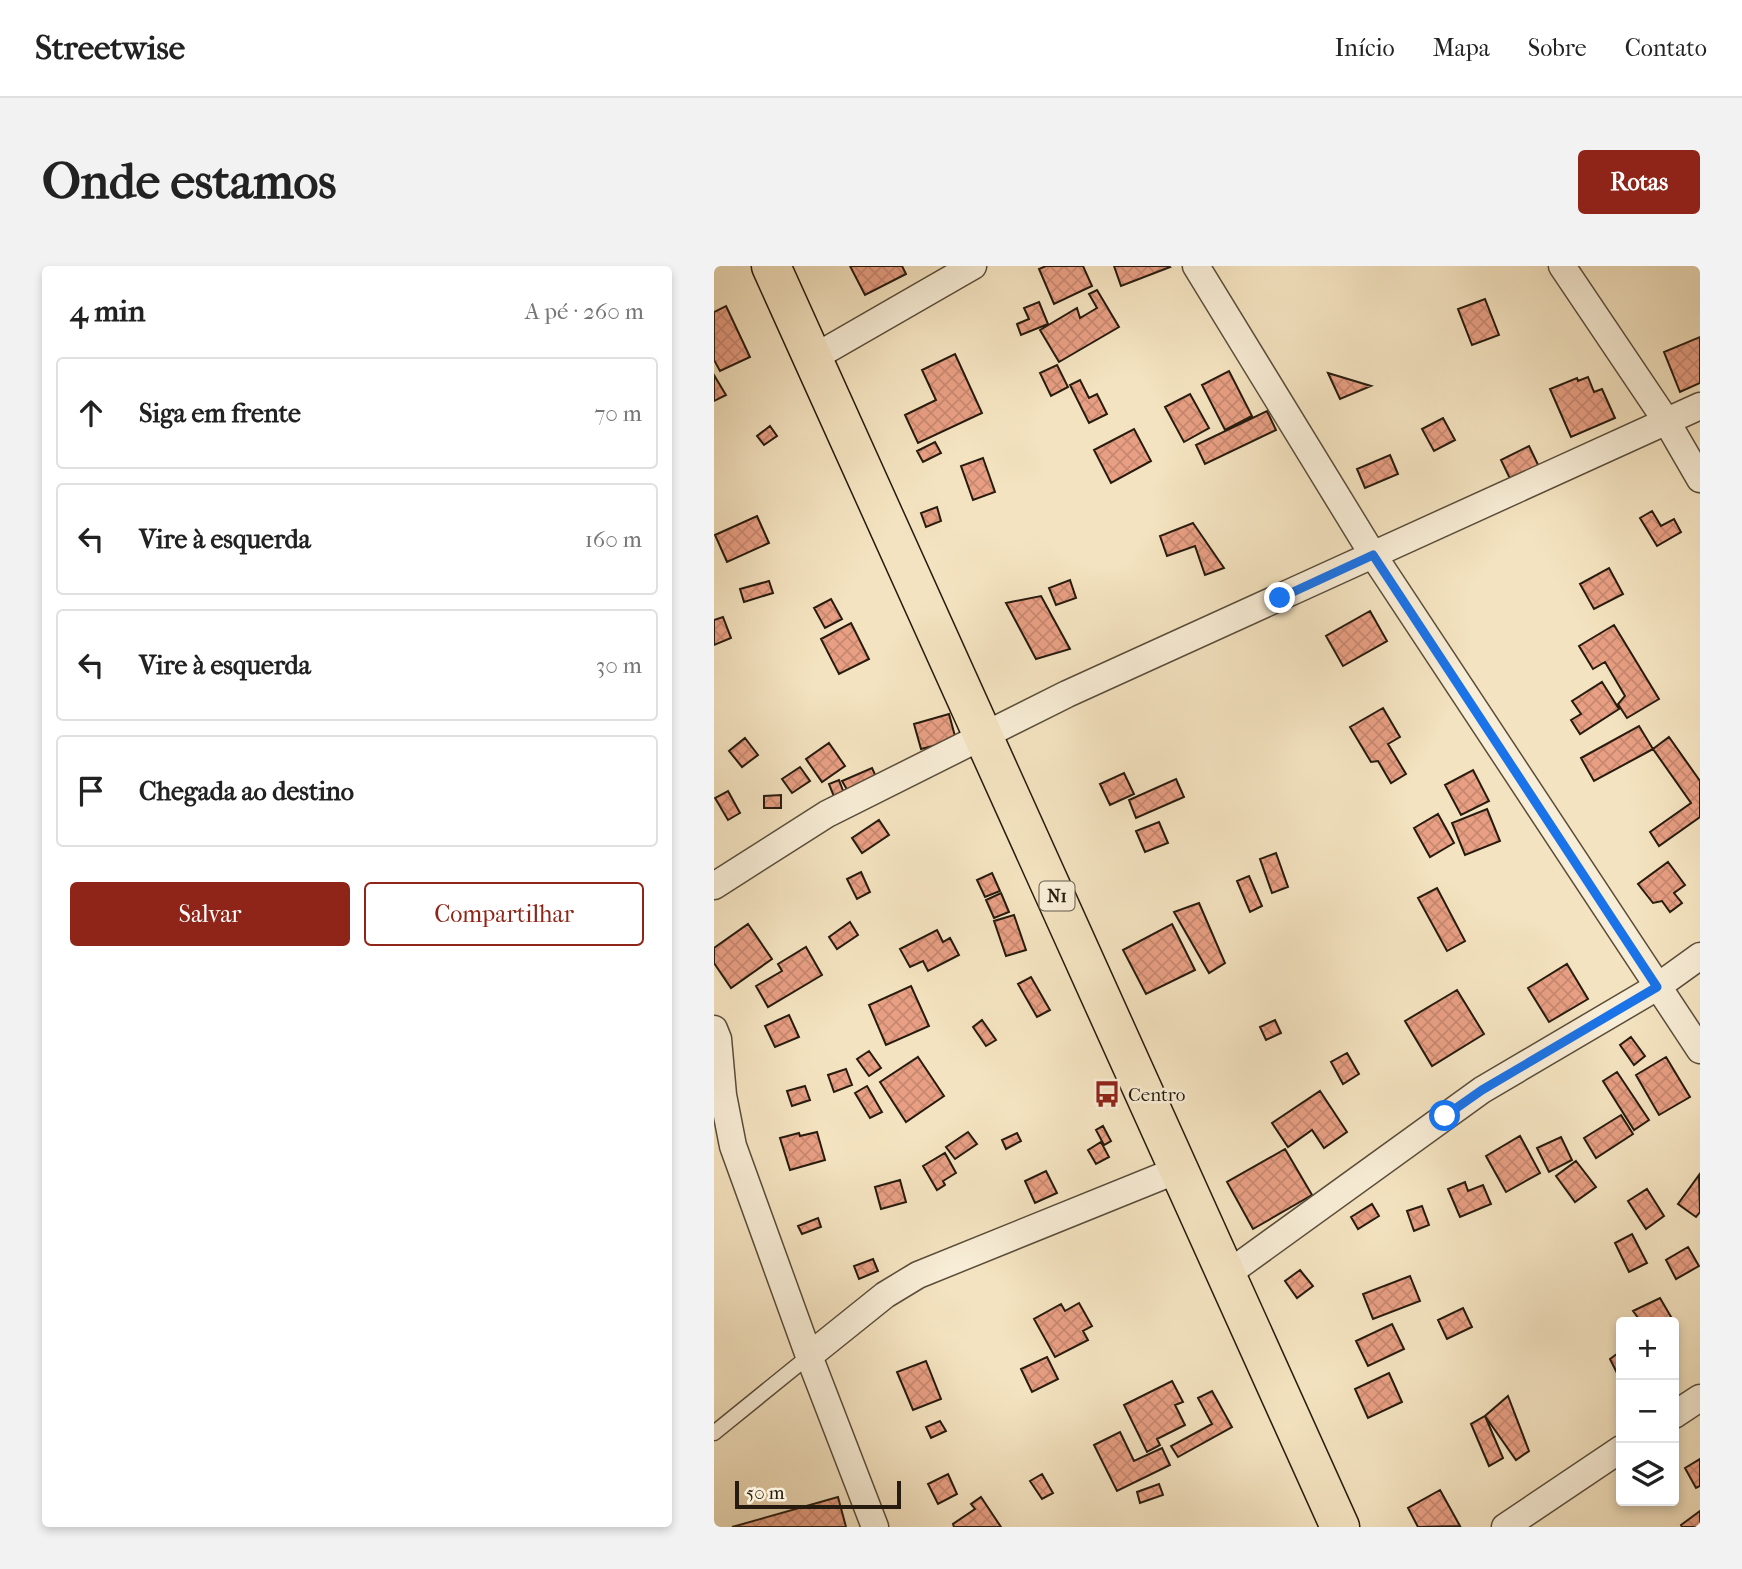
<!DOCTYPE html>
<html lang="pt">
<meta charset="utf-8">
<style>
:root{--surface:#fff;--page:#f2f2f2;--text:#222;--muted:#767676;--line:#e0e0e0;--accent:#8f2418}
body{margin:0;font-family:"IM FELL French Canon",serif;background:var(--page);color:var(--text)}
.controls{position:absolute;right:21px;bottom:21px;display:grid;overflow:hidden;border-radius:7px;box-shadow:0 4px 10px #0003}
.controls button{width:63px;height:63px;display:grid;place-items:center;padding:0;border:0;border-bottom:2px solid var(--line);background:var(--surface);color:var(--text);font:35px sans-serif}
.scale{position:absolute;left:21px;bottom:18px;width:166px;box-sizing:border-box;padding-left:7px;border:4px solid #261b0e;border-top:0;font-size:19px;line-height:24px;white-space:nowrap;color:#261b0e;-webkit-text-stroke:5px #f8edd6;paint-order:stroke}
.stop{position:absolute;width:21px;height:21px;margin:-16px;border:5px solid #1a73e8;border-radius:50%;background:#fff}
.stop.end{background:#1a73e8;border-color:#fff;box-shadow:0 2px 7px #0008}
.list{margin:0;padding:0;list-style:none}
h2{display:flex;justify-content:space-between;align-items:center;height:91px;margin:0;padding:0 28px;font-size:30px}
h2 small{font-size:23px;font-weight:400;color:var(--muted)}
.list li{display:grid;grid-template-columns:46px 1fr auto;gap:21px;align-items:center;box-sizing:border-box;height:112px;margin:0 14px 14px;padding:0 14px;border:2px solid var(--line);border-radius:7px}
.list b{display:block;font-size:26px;white-space:nowrap}
.list em{font-size:23px;font-style:normal;color:var(--muted)}
.actions{display:flex;gap:14px;padding:21px 28px}
.actions a{flex:1;padding:16px 0;border:2px solid var(--accent);border-radius:7px;text-align:center;font-size:24px;color:var(--accent)}
.actions .main{background:var(--accent);color:#fff}
.icon{flex:none;width:38px;height:38px;fill:none;stroke:currentColor;stroke-width:2;stroke-linecap:round;stroke-linejoin:round}
.map{position:relative;flex:none;width:986px;height:1261px;overflow:hidden;border-radius:7px}
header{display:flex;align-items:center;gap:42px;box-sizing:border-box;height:98px;padding:0 35px;background:var(--surface);border-bottom:2px solid var(--line)}
header strong{font-size:33px}
nav{display:flex;gap:38px;margin-inline-start:auto;font-size:24px}
.intro{display:flex;align-items:center;justify-content:space-between;box-sizing:border-box;height:168px;padding:0 42px}
h1{margin:0;font-size:49px}
.button{padding:18px 32px;border-radius:7px;background:var(--accent);color:#fff;font-size:24px;font-weight:700}
main{display:flex;gap:42px;padding:0 42px}
aside{flex:1;background:var(--surface);border-radius:7px;box-shadow:0 4px 10px #0003}
.map>svg:first-child{display:block}
</style>
<header>
<strong>Streetwise</strong>
<nav><a>Início</a><a>Mapa</a><a>Sobre</a><a>Contato</a></nav>
</header>
<div class="intro"><h1>Onde estamos</h1><a class="button">Rotas</a></div>
<main>
<aside>
<h2>4 min<small>A pé · 260 m</small></h2>
<ul class="list">
<li><svg class="icon" aria-label="ahead" viewBox="0 0 24 24"><path d="M12 20V5M6 11l6-6 6 6"/></svg><div><b>Siga em frente</b></div><em>70 m</em></li>
<li><svg class="icon" aria-label="left" viewBox="0 0 24 24"><path d="M17 20v-9H6M10 6l-5 5 5 5"/></svg><div><b>Vire à esquerda</b></div><em>160 m</em></li>
<li><svg class="icon" aria-label="left" viewBox="0 0 24 24"><path d="M17 20v-9H6M10 6l-5 5 5 5"/></svg><div><b>Vire à esquerda</b></div><em>30 m</em></li>
<li><svg class="icon" aria-label="arrive" viewBox="0 0 24 24"><path d="M6 21V4h12l-3 4 3 4H6"/></svg><div><b>Chegada ao destino</b></div></li>
</ul>
<div class="actions"><a class="main">Salvar</a><a>Compartilhar</a></div>
</aside>
<div class="map">
<svg width="986" height="1261" viewBox="0 0 986 1261">
<defs>
<pattern id="building-cross-hatch" width="8" height="8" patternUnits="userSpaceOnUse" patternTransform="scale(1.75)"><rect width="8" height="8" fill="#e89f83"/><path d="M0 0l8 8M0 8l8-8" fill="none" stroke="#c78870"/></pattern>
</defs>
<rect width="100%" height="100%" fill="#f4e3c0"/>
<filter id="stains"><feTurbulence type="fractalNoise" baseFrequency=".00286" numOctaves="4"/><feColorMatrix values="0 0 0 0 .2 0 0 0 0 .09 0 0 0 0 .02 0 0 0 .5 -.17"/></filter>
<radialGradient id="worn" r=".72"><stop offset=".6" stop-color="#630" stop-opacity="0"/><stop offset="1" stop-color="#630" stop-opacity=".3"/></radialGradient>
<path fill="url(#building-cross-hatch)" stroke="#261b0e" stroke-width="2" d="M136,0h52l4,8 -41,21z
M332,0h37l9,20 -38,18 -15,-35z
M400,0h55l1,1 -49,19z
M383,24l22,37 -60,35 -19,-32 37,-22 3,10 17,-10 -8,-14z
M771,33l14,36 -27,10 -14,-36z
M325,36l9,22 -27,11 -4,-11 12,-5 -5,-11z
M12,40l24,51 -30,14 -6,-11v-48z
M986,71v46l-20,9 -16,-40z
M241,88l27,59 -64,30 -13,-28 31,-15 -14,-30z
M343,99l11,22 -17,9 -11,-23z
M515,105l23,45 -27,14 -23,-45z
M614,107l43,13 -31,13z
M0,109l12,20 -12,6z
M874,111l6,15 8,-3 13,29 -44,19 -21,-48 27,-11 1,3z
M366,114l9,18 8,-4 10,20 -18,9 -19,-38z
M476,128l19,34 -25,14 -19,-35z
M553,145l9,19 -71,34 -9,-19z
M729,152l12,22 -21,11 -12,-22z
M56,160l7,10 -13,9 -7,-9z
M420,163l17,32 -40,22 -17,-33z
M221,176l6,11 -18,9 -6,-11z
M815,180l13,27 -28,14 -13,-27z
M676,189l8,19 -33,14 -8,-19z
M269,192l12,34 -22,8 -12,-34z
M223,241l4,14 -15,6 -5,-14z
M938,245l9,15 13,-7 7,13 -24,14 -17,-28z
M43,250l12,27 -42,19 -12,-27z
M479,257l31,45 -19,7 -10,-29 -28,10 -7,-20z
M895,302l14,26 -29,15 -14,-25z
M356,314l6,18 -20,7 -7,-17z
M55,315l4,12 -29,9 -4,-13z
M327,330l29,53 -34,10 -30,-56z
M117,333l11,20 -17,9 -11,-20z
M656,345l17,30 -44,25 -17,-30z
M9,351l8,21 -17,7v-25z
M137,357l18,36 -30,15 -18,-35z
M900,359l45,74 -32,19 -9,-14 7,-8 -20,-34 -12,7 -14,-23z
M888,416l17,27 -39,25 -9,-14 10,-6 -9,-13z
M669,442l17,29 -12,7 18,30 -15,9 -13,-22 -7,1 -21,-35z
M235,448l7,26 -35,9 -7,-25z
M925,460l14,23 -59,32 -13,-23z
M955,471l31,44v36l-41,29 -9,-14 41,-29 -38,-54z
M31,472l13,17 -16,12 -13,-16z
M115,477l16,23 -23,16 -16,-23z
M86,501l10,14 -18,12 -10,-14z
M158,502l6,13 -29,12 -7,-12z
M759,504l16,31 -28,14 -16,-30z
M410,507l10,21 -24,11 -10,-21z
M462,513l8,18 -48,21 -7,-18z
M125,514l6,16 -10,3 -6,-15z
M14,525l12,22 -12,7 -13,-22z
M67,529v13h-17v-12z
M773,543l13,32 -35,14 -13,-32z
M724,548l16,29 -24,14 -16,-29z
M165,554l10,15 -27,18 -10,-15z
M445,556l9,21 -23,9 -9,-21z
M562,587l12,34 -16,6 -12,-34z
M954,596l17,23 -11,8 8,10 -12,9 -8,-11 -9,2 -15,-19z
M147,606l9,20 -13,7 -10,-20z
M278,607l8,18 -15,6 -8,-17z
M535,610l13,30 -12,6 -13,-31z
M723,622l28,53 -18,10 -29,-53z
M287,627l8,19 -15,6 -8,-18z
M485,637l26,60 -16,10 -35,-61z
M300,649l12,35 -20,6 -12,-35z
M136,656l8,13 -21,14 -8,-12z
M34,658l24,35 -41,29 -17,-25v-15z
M458,658l23,46 -49,24 -23,-44z
M223,664l6,12 7,-4 9,17 -31,16 -5,-10 -13,6 -10,-18z
M92,681l16,28 -54,32 -12,-21 26,-15 -4,-7z
M853,698l21,35 -39,23 -21,-34z
M317,711l19,33 -13,7 -19,-33z
M197,720l18,40 -43,19 -17,-40z
M743,724l27,44 -52,32 -27,-45z
M75,749l10,22 -24,10 -10,-21z
M268,754l14,20 -10,6 -13,-19z
M561,754l6,13 -15,7 -6,-13z
M917,771l14,19 -11,9 -14,-20z
M155,785l12,17 -12,8 -12,-17z
M633,787l12,21 -16,10 -12,-22z
M204,791l26,39 -38,26 -26,-40z
M952,791l24,40 -31,18 -23,-40z
M132,803l6,16 -18,7 -6,-17z
M903,806l32,48 -15,10 -31,-49z
M91,820l5,14 -18,6 -5,-15z
M153,820l15,26 -12,6 -15,-25z
M606,825l27,41 -23,16 -12,-18 -24,17 -16,-24z
M907,849l12,19 -37,24 -12,-20z
M389,860l8,15 -7,4 -8,-15z
M103,866l8,28 -35,10 -10,-32 19,-5 1,3z
M254,866l9,12 -22,15 -9,-12z
M303,867l4,8 -15,8 -4,-9z
M806,870l20,37 -34,19 -20,-36z
M847,871l11,23 -23,12 -12,-24z
M387,876l8,15 -13,7 -8,-14z
M571,883l27,46 -59,34 -26,-47z
M231,887l11,20 -13,8 2,4 -8,5 -14,-24z
M862,895l20,26 -21,15 -19,-26z
M332,905l11,22 -22,10 -10,-22z
M985,909l1,37 -4,5 -18,-13z
M186,914l6,22 -25,7 -6,-22z
M751,916l3,9 15,-6 8,19 -31,13 -12,-28z
M933,923l17,27 -18,13 -18,-28z
M658,938l7,12 -21,13 -7,-12z
M708,940l7,19 -15,6 -7,-20z
M104,952l3,9 -19,7 -4,-8z
M918,968l15,29 -18,9 -14,-29z
M974,981l11,19 -23,13 -10,-19z
M159,993l5,12 -19,8 -5,-13z
M586,1004l13,16 -16,12 -12,-17z
M696,1010l10,25 -47,18 -10,-25z
M946,1032l14,24h-33l-8,-11z
M365,1037l13,23 -9,5 5,9 -33,17 -21,-38 27,-15 4,7z
M749,1042l9,19 -25,12 -9,-19z
M678,1058l12,25 -36,17 -12,-25z
M907,1085v27l-1,1 -10,-20z
M333,1091l11,22 -26,13 -11,-23z
M212,1095l15,38 -28,11 -16,-38z
M675,1107l13,29 -34,16 -13,-29z
M458,1115l11,21 -8,3 10,20 -28,14 3,6 -13,7 -23,-47z
M498,1125l20,36 -54,30 -7,-11 41,-22 -14,-26z
M794,1130l21,55 -13,9 -31,-44z
M771,1150l18,42 -14,8 -18,-42z
M226,1155l6,10 -15,7 -5,-11z
M406,1166l14,29 28,-13 8,17 -53,26 -23,-46z
M986,1193v27l-4,2 -11,-20z
M234,1208l9,20 -19,10 -10,-20z
M328,1208l11,19 -11,6 -12,-18z
M445,1218l4,11 -23,8 -3,-11z
M726,1224l20,36 -42,1 -10,-19z
M124,1231l8,30h-114z
M267,1231l20,30h-47l-1,-3 22,-15 -4,-5z
M986,1245v16h-18l-1,-2z"/>
<g fill="none" stroke-linecap="round" stroke-linejoin="round">
<defs>
<path id="service" d="M0,1167l95,-77"/>
<path id="minor" d="M482,0l177,289 327,495
M848,0l105,156 33,57
M99,92l160,-92
M0,620l113,-72 240,-120 633,-288
M0,763l4,10 5,56 10,51 76,210 66,171
M512,1009l256,-185 175,-103 43,-31
M95,1090l76,-61 33,-20 262,-106
M960,1149l26,-17
M791,1261l116,-78"/>
<path id="trunk" d="M57,0l569,1261"/>
</defs>
<use href="#service" stroke="#5a4d3a" stroke-width="17"/>
<use href="#minor" stroke="#5a4d3a" stroke-width="29"/>
<use href="#trunk" stroke="#261b0e" stroke-width="41"/>
<use href="#service" stroke="#f8edd6" stroke-width="14"/>
<use href="#minor" stroke="#f8edd6" stroke-width="26"/>
<use href="#trunk" stroke="#f4e3c0" stroke-width="38"/>
</g>
<g fill="none" stroke-linecap="round" stroke-linejoin="round">
<path stroke="#1a73e8" stroke-width="9" d="M566,332l93,-43 284,432 -175,103 -37,26"/>
</g>
<defs>
<symbol id="bus-bare" viewBox="-9 -9 18 18"><path d="M-5-6H5V4H4V6H2V4H-2V6H-4V4H-5ZM-3.5-4V0h7V-4ZM-3.5 1.2v1.5H-2V1.2ZM2 1.2v1.5H3.5V1.2Z" fill="#8f2418" stroke="#f8edd6" stroke-width="2.5" paint-order="stroke"/></symbol>
</defs>
<g fill-rule="evenodd">
<use href="#bus-bare" x="374" y="809" width="38" height="38"/>
</g>
<g text-anchor="middle" stroke-width="5" stroke-linejoin="round" paint-order="stroke">
<rect fill="#f8edd6" stroke="#655a4a" stroke-width="2" x="325.5" y="615.5" width="35" height="29" rx="5"/>
<g font-size="18" font-weight="bold" fill="#261b0e">
<text x="343" y="636">N1</text>
</g>
<g font-size="19" fill="#261b0e" stroke="#f8edd6" text-anchor="start">
<text x="414" y="835">Centro</text>
</g>
</g>
<rect width="100%" height="100%" filter="url(#stains)"/>
<rect width="100%" height="100%" fill="url(#worn)"/>
</svg>
<div class="controls">
<button>+</button>
<button>−</button>
<button><svg class="icon" aria-label="layers" viewBox="0 0 24 24"><path d="M12 4l9 5-9 5-9-5zM3 14l9 5 9-5"/></svg></button>
</div>
<div class="scale">50 m</div>
<div class="stop" style="left:731px;top:850px"></div>
<div class="stop end" style="left:566px;top:332px"></div>
</div>
</main>
